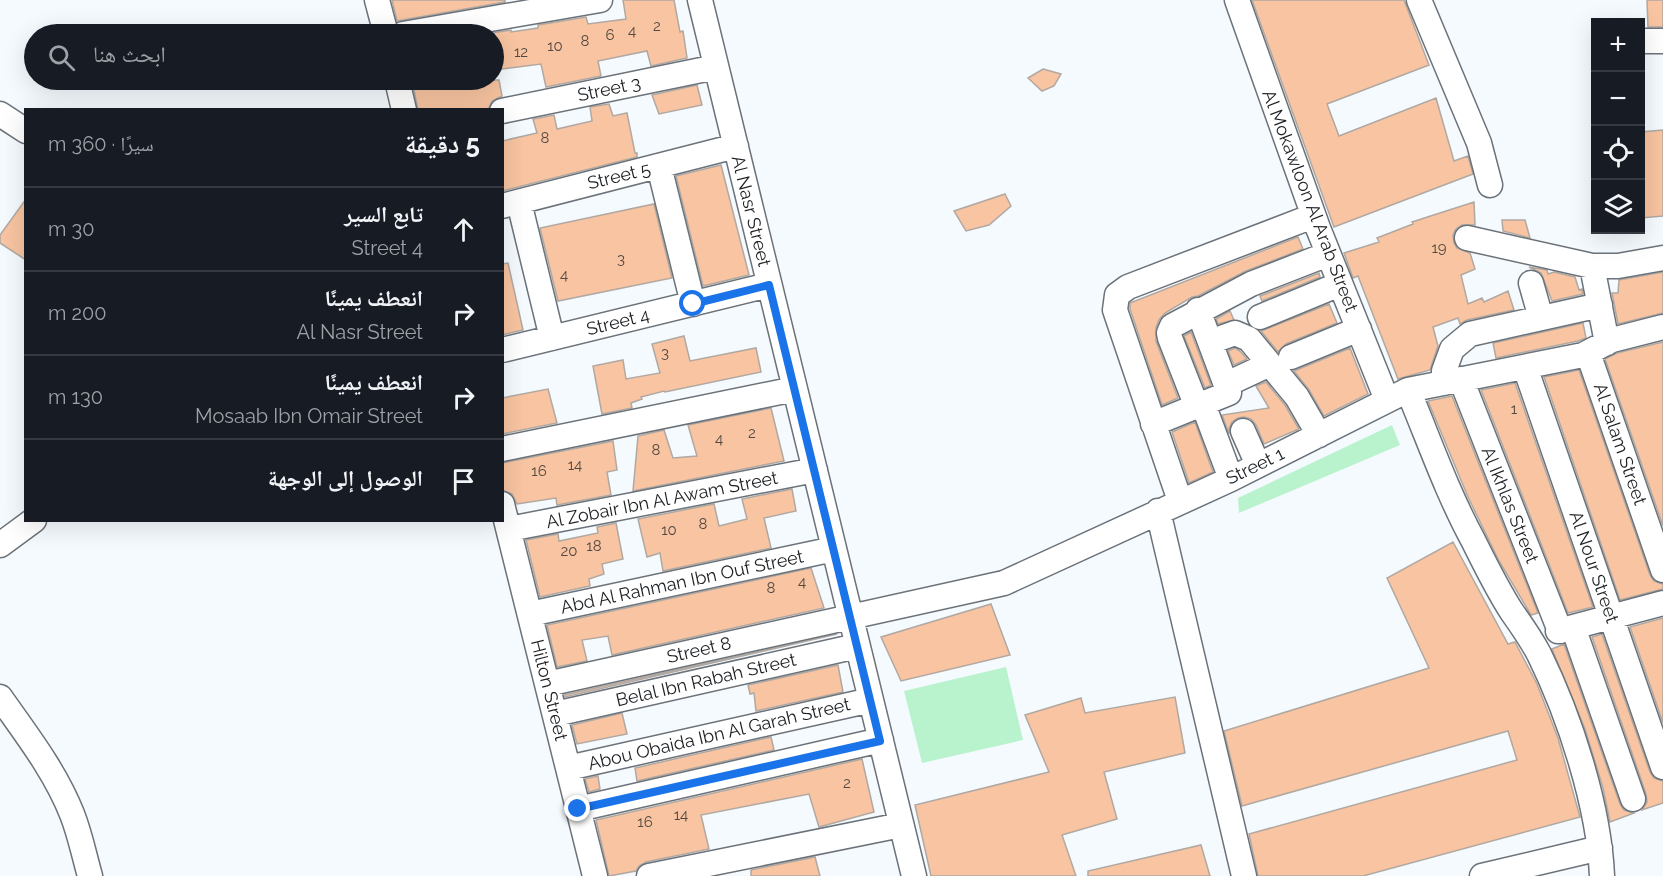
<!DOCTYPE html>
<html lang="ar">
<meta charset="utf-8">
<style>
:root{--surface:#171b24;--page:#20242c;--text:#f1f3f6;--muted:#9ea1a6;--line:#363941}
body{margin:0;font-family:Raleway,"Noto Naskh Arabic",sans-serif;background:var(--page);color:var(--text);direction:rtl}
.controls{position:absolute;right:18px;top:18px;display:grid;overflow:hidden;border-radius:0px;box-shadow:0 6px 24px #0002}
.controls button{width:54px;height:54px;display:grid;place-items:center;padding:0;border:0;border-bottom:2px solid var(--line);background:var(--surface);color:var(--text);font:30px sans-serif}
.stop{position:absolute;width:18px;height:18px;margin:-14px;border:4px solid #1a73e8;border-radius:50%;background:#fff}
.stop.end{background:#1a73e8;border-color:#fff;box-shadow:0 2px 6px #0008}
.list{margin:0;padding:0;list-style:none}
h2{display:flex;justify-content:space-between;align-items:center;height:78px;margin:0;padding:0 24px;font-size:26px}
h2 small{font-size:20px;font-weight:400;color:var(--muted)}
.list li{display:grid;grid-template-columns:39px 1fr auto;gap:18px;align-items:center;box-sizing:border-box;height:84px;padding:0 24px;border-top:2px solid var(--line)}
.list b{display:block;font-size:22px;white-space:nowrap}
.list p{margin:0;font-size:20px;white-space:nowrap;color:var(--muted)}
.list em{font-size:20px;font-style:normal;color:var(--muted)}
.icon{flex:none;width:33px;height:33px;fill:none;stroke:currentColor;stroke-width:2;stroke-linecap:round;stroke-linejoin:round}
.map{position:relative;flex:none;width:1663px;height:876px;overflow:hidden;direction:ltr}
.search{position:absolute;background:var(--surface);box-shadow:0 6px 24px #0002;left:24px;top:24px;width:480px;height:66px;display:flex;align-items:center;gap:15px;box-sizing:border-box;padding:0 21px;border-radius:33px;color:var(--muted);font-size:22px}
.panel{position:absolute;background:var(--surface);box-shadow:0 6px 24px #0002;left:24px;top:108px;width:480px;height:414px;border-radius:0px;direction:rtl}
.map>svg:first-child{display:block}
</style>
<div class="map">
<svg width="1663" height="876" viewBox="0 0 1663 876">
<rect width="100%" height="100%" fill="#f4fafe"/>
<path fill="#b9f3ce" d="M1392,425l8,20 -161,68 -1,-15z
M1006,667l17,73 -101,23 -18,-72z"/>
<path fill="#f8c4a1" stroke="#b1a8a2" stroke-width="1.5" d="M392,0h113v2l-108,19z
M623,0h51l6,32 3,-1 4,27 -36,8 -4,-15 -49,10 3,15 -55,11 -5,-23 -47,6v-36h-10l27,-4v2l27,-4v-3l48,-8 2,7 38,-5z
M1252,0h152l25,65 -102,39 12,32 97,-38 18,63 14,-5 5,18 -139,53z
M1647,0h16v27h-15z
M1043,69l18,5 -7,12 -12,5 -14,-13z
M412,80h87l3,16 -10,5 -4,9h-70z
M697,85l5,20 -43,9 -7,-19z
M609,104l4,12 14,-3 8,40h2v4l-135,34v-50l35,-8 -4,-14 21,-4 3,14 35,-8 -2,-14z
M1663,130v86l-22,2v-86z
M721,165l28,110 -46,11 -27,-110z
M1005,194l6,12 -22,19 -23,6 -12,-20z
M26,199v61l-26,-17v-8z
M1474,202l1,23h-13l-6,4 -3,6 1,8 3,5 13,5 5,16 -14,6 7,29 14,-6 2,4 24,-11 6,19 -47,10 -7,4 -2,-6 -25,9 5,19 -8,24 -32,9 -40,-103 -5,2 -9,-25 35,-11 -2,-4 36,-14 -1,-2z
M654,204l18,74 -114,23 -18,-73z
M1502,220h23l5,18 -27,-7z
M1298,237l5,12 -57,22 -48,25 -6,1 -27,16 -6,7 -3,8v13l22,57 -16,7 -32,-96v-6z
M508,263l15,67 -21,5v-71z
M1529,267l18,3 1,4 6,-2 21,5 4,13 3,-1 1,5 -31,7 -11,-28z
M1663,272v41l-45,11 -6,-31h6l1,-13z
M1319,273l1,4 -58,24 -2,-5z
M1329,304l8,19 -51,21 -8,8 -17,-21z
M1230,311l4,9 -16,4 -2,-5z
M1583,323l3,15 -8,3 -82,17 -3,-15z
M1191,332l20,53 -6,3 -21,-52z
M684,336l6,25 66,-13 5,24 -96,20 -1,-1 -23,6 1,2 -11,4 1,5 -30,6 -9,-48 30,-6 3,19 34,-6 -8,-29z
M1663,342v184l-58,-167 12,-6z
M1235,348l5,3 7,8 -13,6 -6,-14z
M1350,348l18,46 -44,22 -15,-26 -15,-19z
M1579,370l71,205 4,6 9,3v5l-43,11 -76,-223z
M1266,382l19,23 14,24 -35,15 -8,-19 -5,-6 -7,-2 -6,1 -6,4 -3,7v5l-7,-19 47,-7 -13,-22z
M1515,383l78,224 -25,6 -87,-223z
M548,389l9,34 -55,11v-36z
M1452,396l86,217 -7,2 -32,-54 -31,-64 -40,-96z
M771,408l13,53 -151,30 5,-55 26,-6 9,28 24,-2 -9,-31z
M1195,422l18,50 -24,11 -17,-51z
M613,441l4,29 -10,2 4,23 -54,10 -1,-7 -39,6 -5,-10 -10,-4v-27z
M792,489l4,22 -32,7 7,30 -108,23 -3,-18 -13,4 -9,-38 76,-15 5,22 28,-7 -5,-20z
M616,523l7,36 -21,5 2,10 -15,5 1,7 -50,11 -14,-57 32,-6 1,7 39,-8 -1,-6z
M1453,542l55,102 7,-2 22,42 21,54 22,79 -217,59h-105l-9,-42 268,-74 -9,-29 -266,75 -18,-75 205,-63 -42,-90z
M811,568l13,40 -212,47 -4,-19 -26,4 5,21 -30,6 -10,-42z
M991,604l19,51 -109,26 -20,-44z
M1663,618v105l-33,-96z
M837,634l-272,63 -1,-2z
M1602,634l48,138 4,6 9,3v22l-21,7 5,-8 -1,-8 -54,-157z
M1564,644l56,160 4,6 10,3 -24,9 -7,-34 -18,-59 -33,-80z
M838,665l5,27 -87,19 -2,-18 -4,1 -2,-9z
M1175,697l10,56 -81,19 13,47 -55,16 14,41h-145l-16,-71 134,-33 -24,-57 56,-17 4,15z
M622,713l5,21 -50,10 -5,-19z
M771,737l3,13 -137,31 -2,-13z
M862,759l12,53 -55,15 -10,-33 -108,21 8,34 -63,13 -7,4 -3,5 -27,5 -13,-56z
M598,776l2,13 -11,3 -4,-13z
M1201,845l9,31h-122v-5z
M815,857l5,19h-69v-6z"/>
<g fill="none" stroke-linecap="round" stroke-linejoin="round">
<defs>
<path id="minor" d="M377,0l9,34
M700,0l214,876
M1237,0l81,228 69,172
M1419,0l60,143 11,42
M403,34l197,-34
M1640,41h23
M397,80l7,30
M502,111l214,-44
M0,114l26,17
M659,166l34,138
M519,202l33,136
M502,206l234,-60
M1467,238l125,28h26l45,-8
M1592,266l15,77
M1531,283l10,35
M1260,317l80,-33
M1210,342l25,-9 14,6 48,58 22,38
M502,350l267,-65
M1588,353l75,217
M1291,357l68,-28
M1525,367l138,400
M1461,379l99,252
M1444,383v-12l8,-22 18,-15 130,-29
M1227,384l43,-20
M1408,390c21,50 39,102 65,150 12,24 24,49 39,72 10,14 19,27 27,42 31,63 60,152 63,222
M1203,404l28,75
M1197,407l-27,-69 -1,-5 3,-7 79,-42 77,-30
M1153,424l76,-31 -31,-83
M1243,431l15,34
M502,449l293,-60
M1180,501l-65,-191 2,-15 11,-8 185,-71
M502,504l93,372
M1158,511l86,365
M509,529l306,-59
M0,545l34,-25
M530,614l304,-65
M1573,627l60,172
M1558,631l105,-28
M547,684l457,-101 227,-104 177,-89 175,-35 29,-15 51,-13
M0,697c26,37 55,74 72,117 8,20 12,41 18,62
M555,714l302,-68
M568,768l303,-68
M578,809l303,-69
M649,876l252,-51
M1482,876l118,-28"/>
</defs>
<use href="#minor" stroke="#6b7279" stroke-width="27"/>
<use href="#minor" stroke="#fff" stroke-width="24"/>
</g>
<g fill="none" stroke-linecap="round" stroke-linejoin="round">
<path stroke="#1a73e8" stroke-width="8" d="M578,809l302,-68 -111,-456 -76,19"/>
</g>
<g text-anchor="middle" stroke-width="5" stroke-linejoin="round" paint-order="stroke">
<g font-size="15" fill="#544942">
<text x="657" y="31">2</text>
<text x="632" y="36">4</text>
<text x="610" y="40">6</text>
<text x="585" y="46">8</text>
<text x="555" y="51">10</text>
<text x="521" y="57">12</text>
<text x="545" y="143">8</text>
<text x="1439" y="253">19</text>
<text x="621" y="264">3</text>
<text x="564" y="280">4</text>
<text x="665" y="358">3</text>
<text x="1514" y="414">1</text>
<text x="752" y="438">2</text>
<text x="719" y="444">4</text>
<text x="656" y="455">8</text>
<text x="575" y="470">14</text>
<text x="539" y="476">16</text>
<text x="703" y="529">8</text>
<text x="669" y="535">10</text>
<text x="594" y="551">18</text>
<text x="569" y="556">20</text>
<text x="802" y="587">4</text>
<text x="771" y="593">8</text>
<text x="847" y="788">2</text>
<text x="681" y="820">14</text>
<text x="645" y="827">16</text>
</g>
<g font-size="18" fill="#1d2023" stroke="#fff">
<text transform="translate(609 89) rotate(-12)" y="6">Street 3</text>
<text transform="translate(619 176) rotate(-14)" y="6">Street 5</text>
<text transform="translate(1310 201) rotate(69)" y="6">Al Mokawloon Al Arab Street</text>
<text transform="translate(751 211) rotate(76)" y="6">Al Nasr Street</text>
<text transform="translate(618 322) rotate(-14)" y="6">Street 4</text>
<text transform="translate(1620 444) rotate(71)" y="6">Al Salam Street</text>
<text transform="translate(1255 466) rotate(-26)" y="6">Street 1</text>
<text transform="translate(662 500) rotate(-11)" y="6">Al Zobair Ibn Al Awam Street</text>
<text transform="translate(1510 505) rotate(68)" y="6">Al Ikhlas Street</text>
<text transform="translate(1594 567) rotate(71)" y="6">Al Nour Street</text>
<text transform="translate(682 582) rotate(-12)" y="6">Abd Al Rahman Ibn Ouf Street</text>
<text transform="translate(699 650) rotate(-13)" y="6">Street 8</text>
<text transform="translate(706 680) rotate(-13)" y="6">Belal Ibn Rabah Street</text>
<text transform="translate(549 690) rotate(76)" y="6">Hilton Street</text>
<text transform="translate(719 734) rotate(-13)" y="6">Abou Obaida Ibn Al Garah Street</text>
</g>
</g>
</svg>
<div class="controls">
<button>+</button>
<button>−</button>
<button><svg class="icon" aria-label="locate" viewBox="0 0 24 24"><circle cx="12" cy="12" r="6"/><path d="M12 2v4M12 18v4M2 12h4M18 12h4"/></svg></button>
<button><svg class="icon" aria-label="layers" viewBox="0 0 24 24"><path d="M12 4l9 5-9 5-9-5zM3 14l9 5 9-5"/></svg></button>
</div>
<div class="stop" style="left:693px;top:304px"></div>
<div class="stop end" style="left:578px;top:809px"></div>
<div class="search"><svg class="icon" aria-label="search" viewBox="0 0 24 24"><circle cx="10" cy="10" r="6"/><path d="M15 15l6 6"/></svg>ابحث هنا</div>
<section class="panel">
<h2>5 دقيقة<small>سيرًا · 360 m</small></h2>
<ul class="list">
<li><svg class="icon" aria-label="ahead" viewBox="0 0 24 24"><path d="M12 20V5M6 11l6-6 6 6"/></svg><div><b>تابع السير</b><p>Street 4</p></div><em>30 m</em></li>
<li><svg class="icon" aria-label="right" viewBox="0 0 24 24"><path d="M7 20v-9h11M14 6l5 5-5 5"/></svg><div><b>انعطف يمينًا</b><p>Al Nasr Street</p></div><em>200 m</em></li>
<li><svg class="icon" aria-label="right" viewBox="0 0 24 24"><path d="M7 20v-9h11M14 6l5 5-5 5"/></svg><div><b>انعطف يمينًا</b><p>Mosaab Ibn Omair Street</p></div><em>130 m</em></li>
<li><svg class="icon" aria-label="arrive" viewBox="0 0 24 24"><path d="M6 21V4h12l-3 4 3 4H6"/></svg><div><b>الوصول إلى الوجهة</b></div></li>
</ul>
</section>
</div>
